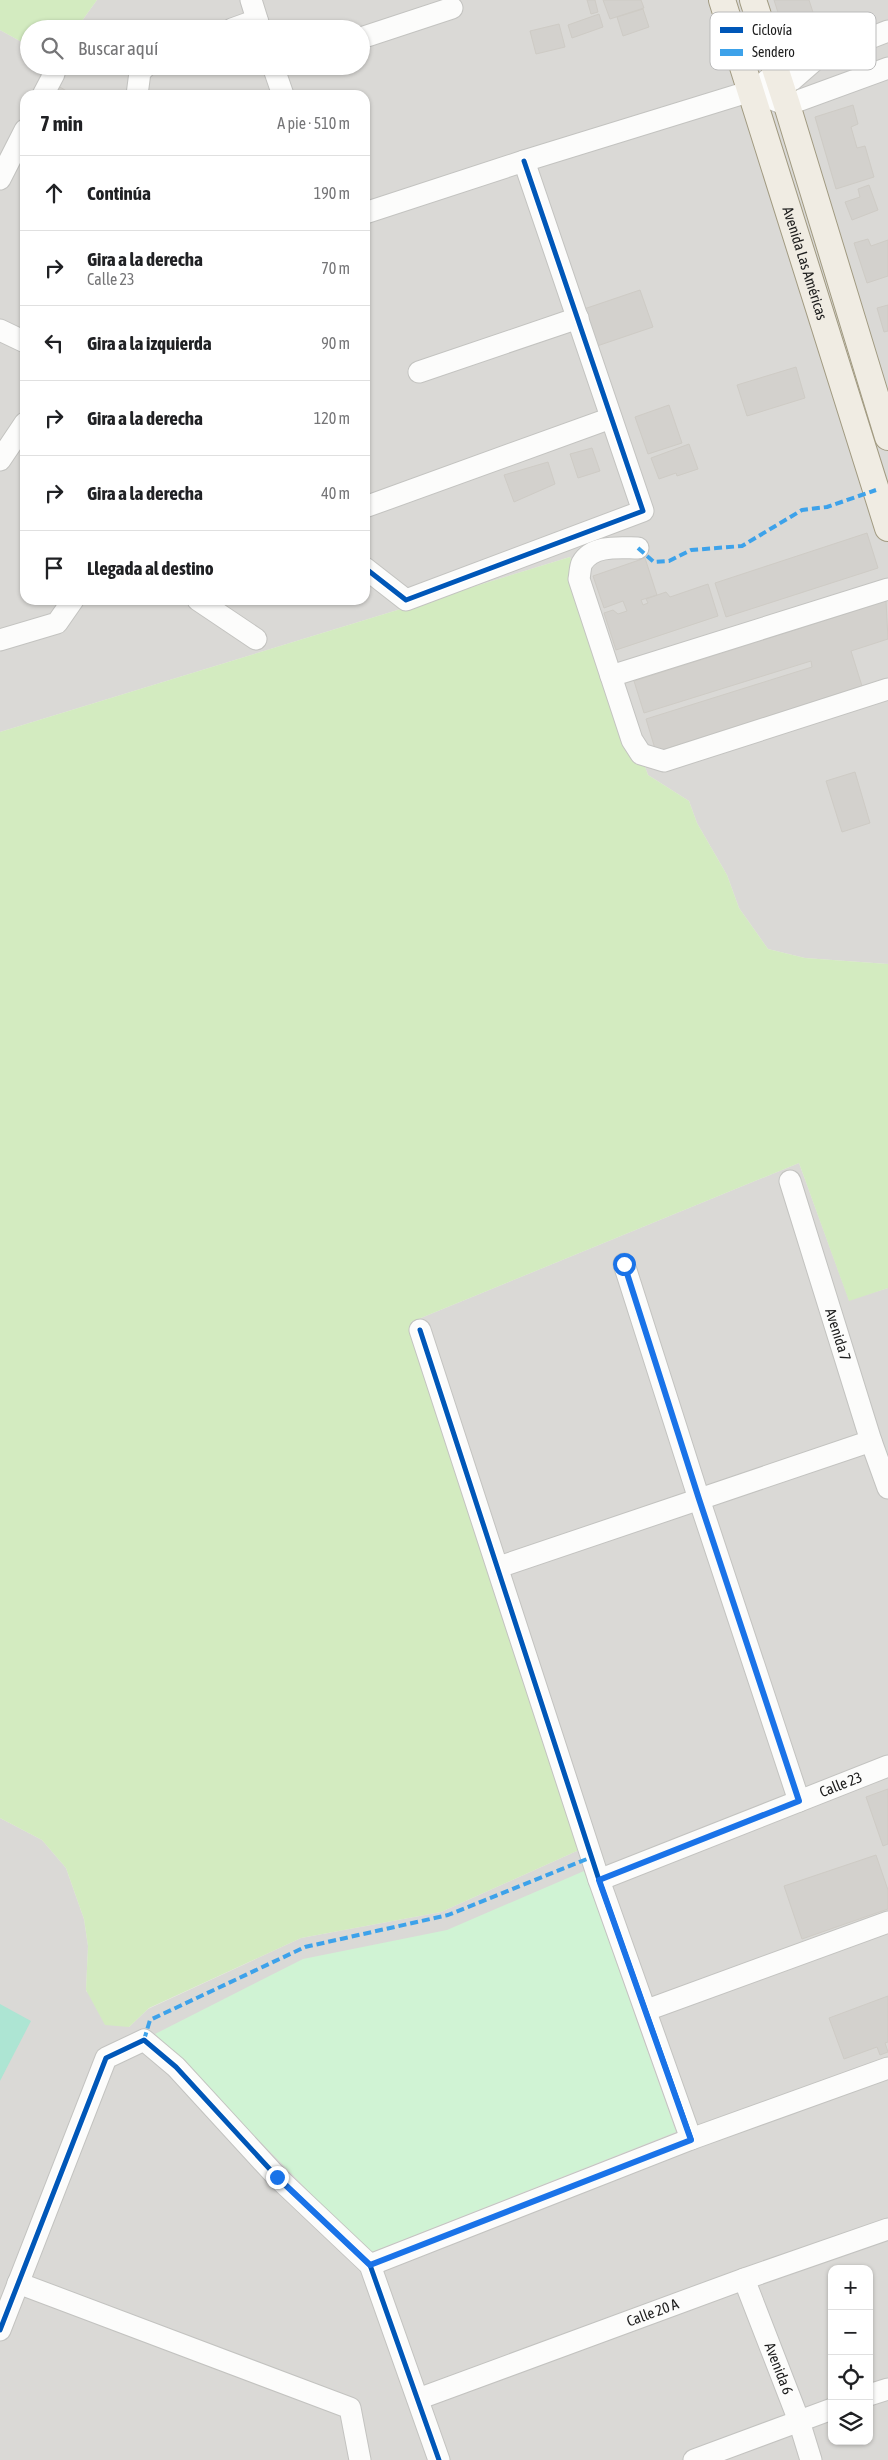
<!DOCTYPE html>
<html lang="es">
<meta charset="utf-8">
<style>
:root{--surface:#fff;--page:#f2f2f2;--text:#202124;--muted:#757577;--line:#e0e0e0}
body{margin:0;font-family:"Asap Condensed",sans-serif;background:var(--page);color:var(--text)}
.controls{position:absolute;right:15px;bottom:15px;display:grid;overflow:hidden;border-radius:10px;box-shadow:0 1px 4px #0004}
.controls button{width:45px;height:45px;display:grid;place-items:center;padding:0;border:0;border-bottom:1px solid var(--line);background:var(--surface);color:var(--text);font:25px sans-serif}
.stop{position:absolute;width:15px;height:15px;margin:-11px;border:4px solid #1a73e8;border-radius:50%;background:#fff}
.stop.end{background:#1a73e8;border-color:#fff;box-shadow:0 1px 5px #0008}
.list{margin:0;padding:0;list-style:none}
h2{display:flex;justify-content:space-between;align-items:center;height:65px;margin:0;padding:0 20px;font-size:21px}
h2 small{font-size:16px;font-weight:400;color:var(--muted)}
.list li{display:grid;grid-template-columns:32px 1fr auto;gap:15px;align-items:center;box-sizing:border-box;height:75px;padding:0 20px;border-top:1px solid var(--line)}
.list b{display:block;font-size:19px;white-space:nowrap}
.list p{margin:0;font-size:16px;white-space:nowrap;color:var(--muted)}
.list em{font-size:16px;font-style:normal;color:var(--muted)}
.icon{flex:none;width:28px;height:28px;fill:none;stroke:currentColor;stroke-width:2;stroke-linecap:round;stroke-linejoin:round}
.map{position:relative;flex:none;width:888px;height:2460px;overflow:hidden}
.search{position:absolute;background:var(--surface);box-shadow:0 1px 4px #0004;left:20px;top:20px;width:350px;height:55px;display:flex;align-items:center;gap:12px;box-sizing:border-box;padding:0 18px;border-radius:28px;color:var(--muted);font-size:19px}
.panel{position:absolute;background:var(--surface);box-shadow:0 1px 4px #0004;left:20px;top:90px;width:350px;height:515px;border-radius:15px}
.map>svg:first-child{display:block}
</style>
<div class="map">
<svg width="888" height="2460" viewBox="0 0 888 2460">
<rect width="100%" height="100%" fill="#ebeae4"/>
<path fill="#dad9d6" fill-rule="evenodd" d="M97,0h791v964l-83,-6 -37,-9 -29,-41 -12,-33 -30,-52 -8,-22 -41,-26 -78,-218 -570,175v-702l29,16v20h332v-37h-285zM25,95h340v505h-340z
M799,1163l50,137 39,-12v1172h-888v-642l42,22 24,28 18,51 4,27 -2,45 43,36 19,-18 153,-71 140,-26 138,-62 -168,-528zM832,2269h37v172h-37z"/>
<path fill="#d3ebc0" d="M0,0h97l-21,29h-47v17l-29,-16z
M570,557l78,218 41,26 8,22 30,52 12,33 29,41 37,9 83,6v324l-39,13 -50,-138 -388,159 168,528 -138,62 -140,26 -152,70 -20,19 -24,-2 -19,-35 2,-44 -4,-27 -18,-51 -24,-28 -42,-22v-1086z"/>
<path fill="#d0f3d4" d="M584,1871l92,261 -307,121 -214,-219 148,-75 144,-29z"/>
<path fill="#ade5d3" d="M0,2004l31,17 -31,60z"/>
<path fill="#d3d1cd" stroke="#cecbc5" d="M587,0h8l3,12 -7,2z
M603,0h38l3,8 -34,11z
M774,0h35l11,34 -32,10z
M643,9l6,18 -26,9 -6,-19z
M599,14l4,13 -31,11 -4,-13z
M559,24l6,23 -29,7 -6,-23z
M55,84l18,11h-25z
M853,105l5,19 -7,3 6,21 8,-2 9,31 -38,12 -21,-72z
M869,185l9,25 -26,10 -7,-18 15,-5 -2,-8z
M868,239l3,7 17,-6v36l-21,7 -13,-40z
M640,290l13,37 -56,19 -13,-37z
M888,305v26l-4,1 -7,-24z
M796,367l9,31 -58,18 -10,-31z
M669,405l13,38 -34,11 -13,-37z
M689,444l9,25 -21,7 -1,-3 -17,6 -8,-21z
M592,448l8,23 -22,7 -8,-24z
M548,462l7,22 -41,18 -10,-27z
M867,533l11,35 -152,49 -11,-34z
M645,558l12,37 -16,5 2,5 5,-2 -2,-4 20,-7 4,5 38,-13 10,32 -102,34 -12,-37 9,-3 5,4 9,-3 -4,-10 -19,7 -11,-32z
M886,601l2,38 -37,12 11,35 -206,66 -10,-33 166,-52 -1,-6 -167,52 -10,-32z
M855,772l15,51 -28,9 -16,-51z
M888,1789v55l-5,2 -17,-49z
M876,1855l12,35v19l-86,30 -18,-53z
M888,1996v46l-3,1 3,9 -8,3 -3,-8 -33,12 -15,-41z"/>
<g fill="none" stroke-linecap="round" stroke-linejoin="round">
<defs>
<g id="minor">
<path d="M251,0l9,29"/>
<path d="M232,29l25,-9"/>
<path d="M361,38l91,-30"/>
<path d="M273,66l10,29"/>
<path d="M767,80l10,-6 15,6 24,-21 72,-28"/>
<path d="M43,95l11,-21"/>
<path d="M137,95l3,-23 6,-6"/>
<path d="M0,179l25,-49"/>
<path d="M365,213l159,-52 227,-70 36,14 101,-37"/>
<path d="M0,330l25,12"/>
<path d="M419,372l159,-54"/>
<path d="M0,460l25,-37"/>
<path d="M365,507l246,-89"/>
<path d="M638,548c-17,0 -45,-4 -56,15 -2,4 -2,11 -3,16l53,161 9,14 23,7 224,-72"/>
<path d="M365,568l41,32 237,-89 -119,-350"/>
<path d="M198,600l58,39"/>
<path d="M0,640l57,-17 16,-23"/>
<path d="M611,676l277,-87"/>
<path id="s1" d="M790,1181l81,260 17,47"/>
<path d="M624,1264l75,235 100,302"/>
<path d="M420,1330l179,550 92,259"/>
<path d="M499,1567l372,-126"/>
<path id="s2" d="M599,1880l289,-114"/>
<path d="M647,2010l241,-88"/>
<path d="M370,2265l321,-126 197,-71"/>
<path id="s3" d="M744,2279l55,142 12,39"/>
<path d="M18,2283l332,125 10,52"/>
<path d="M0,2330l106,-272 38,-18 32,27 101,110 93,88 69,195"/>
<path d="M869,2395l19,-6"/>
<path id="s4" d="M418,2399l326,-120 144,-50"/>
<path d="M694,2460l138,-51"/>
</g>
<g id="major">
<path id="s5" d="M722,0l166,528"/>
<path d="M753,0l34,105 101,332"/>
</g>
</defs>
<use href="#minor" stroke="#c3c3c0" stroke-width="23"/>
<use href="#major" stroke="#a19a81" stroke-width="28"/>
<use href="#minor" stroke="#fcfcfb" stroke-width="21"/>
<use href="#major" stroke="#f0ece3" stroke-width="26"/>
<path stroke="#3da2ea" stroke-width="4" stroke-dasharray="8 4" stroke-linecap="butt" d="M638,548l16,14 15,-1 22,-11 51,-4 60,-36 25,-3 49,-17
M144,2040l6,-20 155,-73 143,-32 144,-58"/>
<defs>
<path id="cycleway" d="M365,568l41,32 237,-89 -119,-350
M420,1330l179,550 92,259
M0,2330l106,-272 38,-18 32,27 101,110 93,88 69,195"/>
</defs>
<use href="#cycleway" stroke="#fff" stroke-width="8"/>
<use href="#cycleway" stroke="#0057b8" stroke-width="5"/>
</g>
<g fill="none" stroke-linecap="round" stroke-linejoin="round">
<path stroke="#1a73e8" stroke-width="6" d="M277,2177l93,88 321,-125 -92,-260 200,-79 -100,-302 -75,-235"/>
</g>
<g text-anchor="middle" stroke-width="4.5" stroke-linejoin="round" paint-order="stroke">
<g font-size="15" fill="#1c1c1c" stroke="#fff">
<text dy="5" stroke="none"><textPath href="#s5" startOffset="276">Avenida Las Américas</textPath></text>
<text dy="5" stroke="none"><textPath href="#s1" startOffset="161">Avenida 7</textPath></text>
<text dy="5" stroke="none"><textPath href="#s2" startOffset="260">Calle 23</textPath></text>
<text dy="5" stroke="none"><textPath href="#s4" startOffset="250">Calle 20 A</textPath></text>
<text dy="5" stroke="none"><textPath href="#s3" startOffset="96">Avenida 6</textPath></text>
</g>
</g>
<rect x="710" y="12" width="166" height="58" rx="8" fill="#fff" stroke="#bbb" stroke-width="1"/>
<rect x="720" y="27" width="23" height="6" fill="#0057b8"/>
<rect x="720" y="49" width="23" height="7" fill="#3da2ea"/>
<g font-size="14" fill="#1c1c1c">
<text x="752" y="35">Ciclovía</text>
<text x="752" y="57">Sendero</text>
</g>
</svg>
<div class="controls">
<button>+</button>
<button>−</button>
<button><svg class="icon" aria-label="locate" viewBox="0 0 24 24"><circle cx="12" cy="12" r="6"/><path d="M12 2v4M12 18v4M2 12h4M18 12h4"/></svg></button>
<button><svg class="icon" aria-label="layers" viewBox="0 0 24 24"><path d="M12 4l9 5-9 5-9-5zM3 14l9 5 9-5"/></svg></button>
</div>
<div class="stop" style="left:624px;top:1264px"></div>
<div class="stop end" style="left:277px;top:2177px"></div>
<div class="search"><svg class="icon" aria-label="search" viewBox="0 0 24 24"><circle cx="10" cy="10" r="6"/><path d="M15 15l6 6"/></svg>Buscar aquí</div>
<section class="panel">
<h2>7 min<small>A pie · 510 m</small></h2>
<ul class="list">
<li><svg class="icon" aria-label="ahead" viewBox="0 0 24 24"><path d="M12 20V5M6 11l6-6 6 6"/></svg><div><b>Continúa</b></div><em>190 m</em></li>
<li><svg class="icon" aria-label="right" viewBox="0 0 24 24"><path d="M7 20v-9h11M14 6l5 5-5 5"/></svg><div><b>Gira a la derecha</b><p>Calle 23</p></div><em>70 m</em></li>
<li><svg class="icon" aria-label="left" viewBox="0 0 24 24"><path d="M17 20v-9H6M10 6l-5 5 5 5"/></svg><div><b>Gira a la izquierda</b></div><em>90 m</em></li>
<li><svg class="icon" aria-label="right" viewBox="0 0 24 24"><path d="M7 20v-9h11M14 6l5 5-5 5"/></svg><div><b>Gira a la derecha</b></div><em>120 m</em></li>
<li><svg class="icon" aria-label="right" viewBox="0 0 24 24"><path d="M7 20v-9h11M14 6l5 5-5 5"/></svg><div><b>Gira a la derecha</b></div><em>40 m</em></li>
<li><svg class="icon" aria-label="arrive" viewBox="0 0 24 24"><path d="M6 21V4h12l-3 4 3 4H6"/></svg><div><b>Llegada al destino</b></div></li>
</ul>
</section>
</div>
